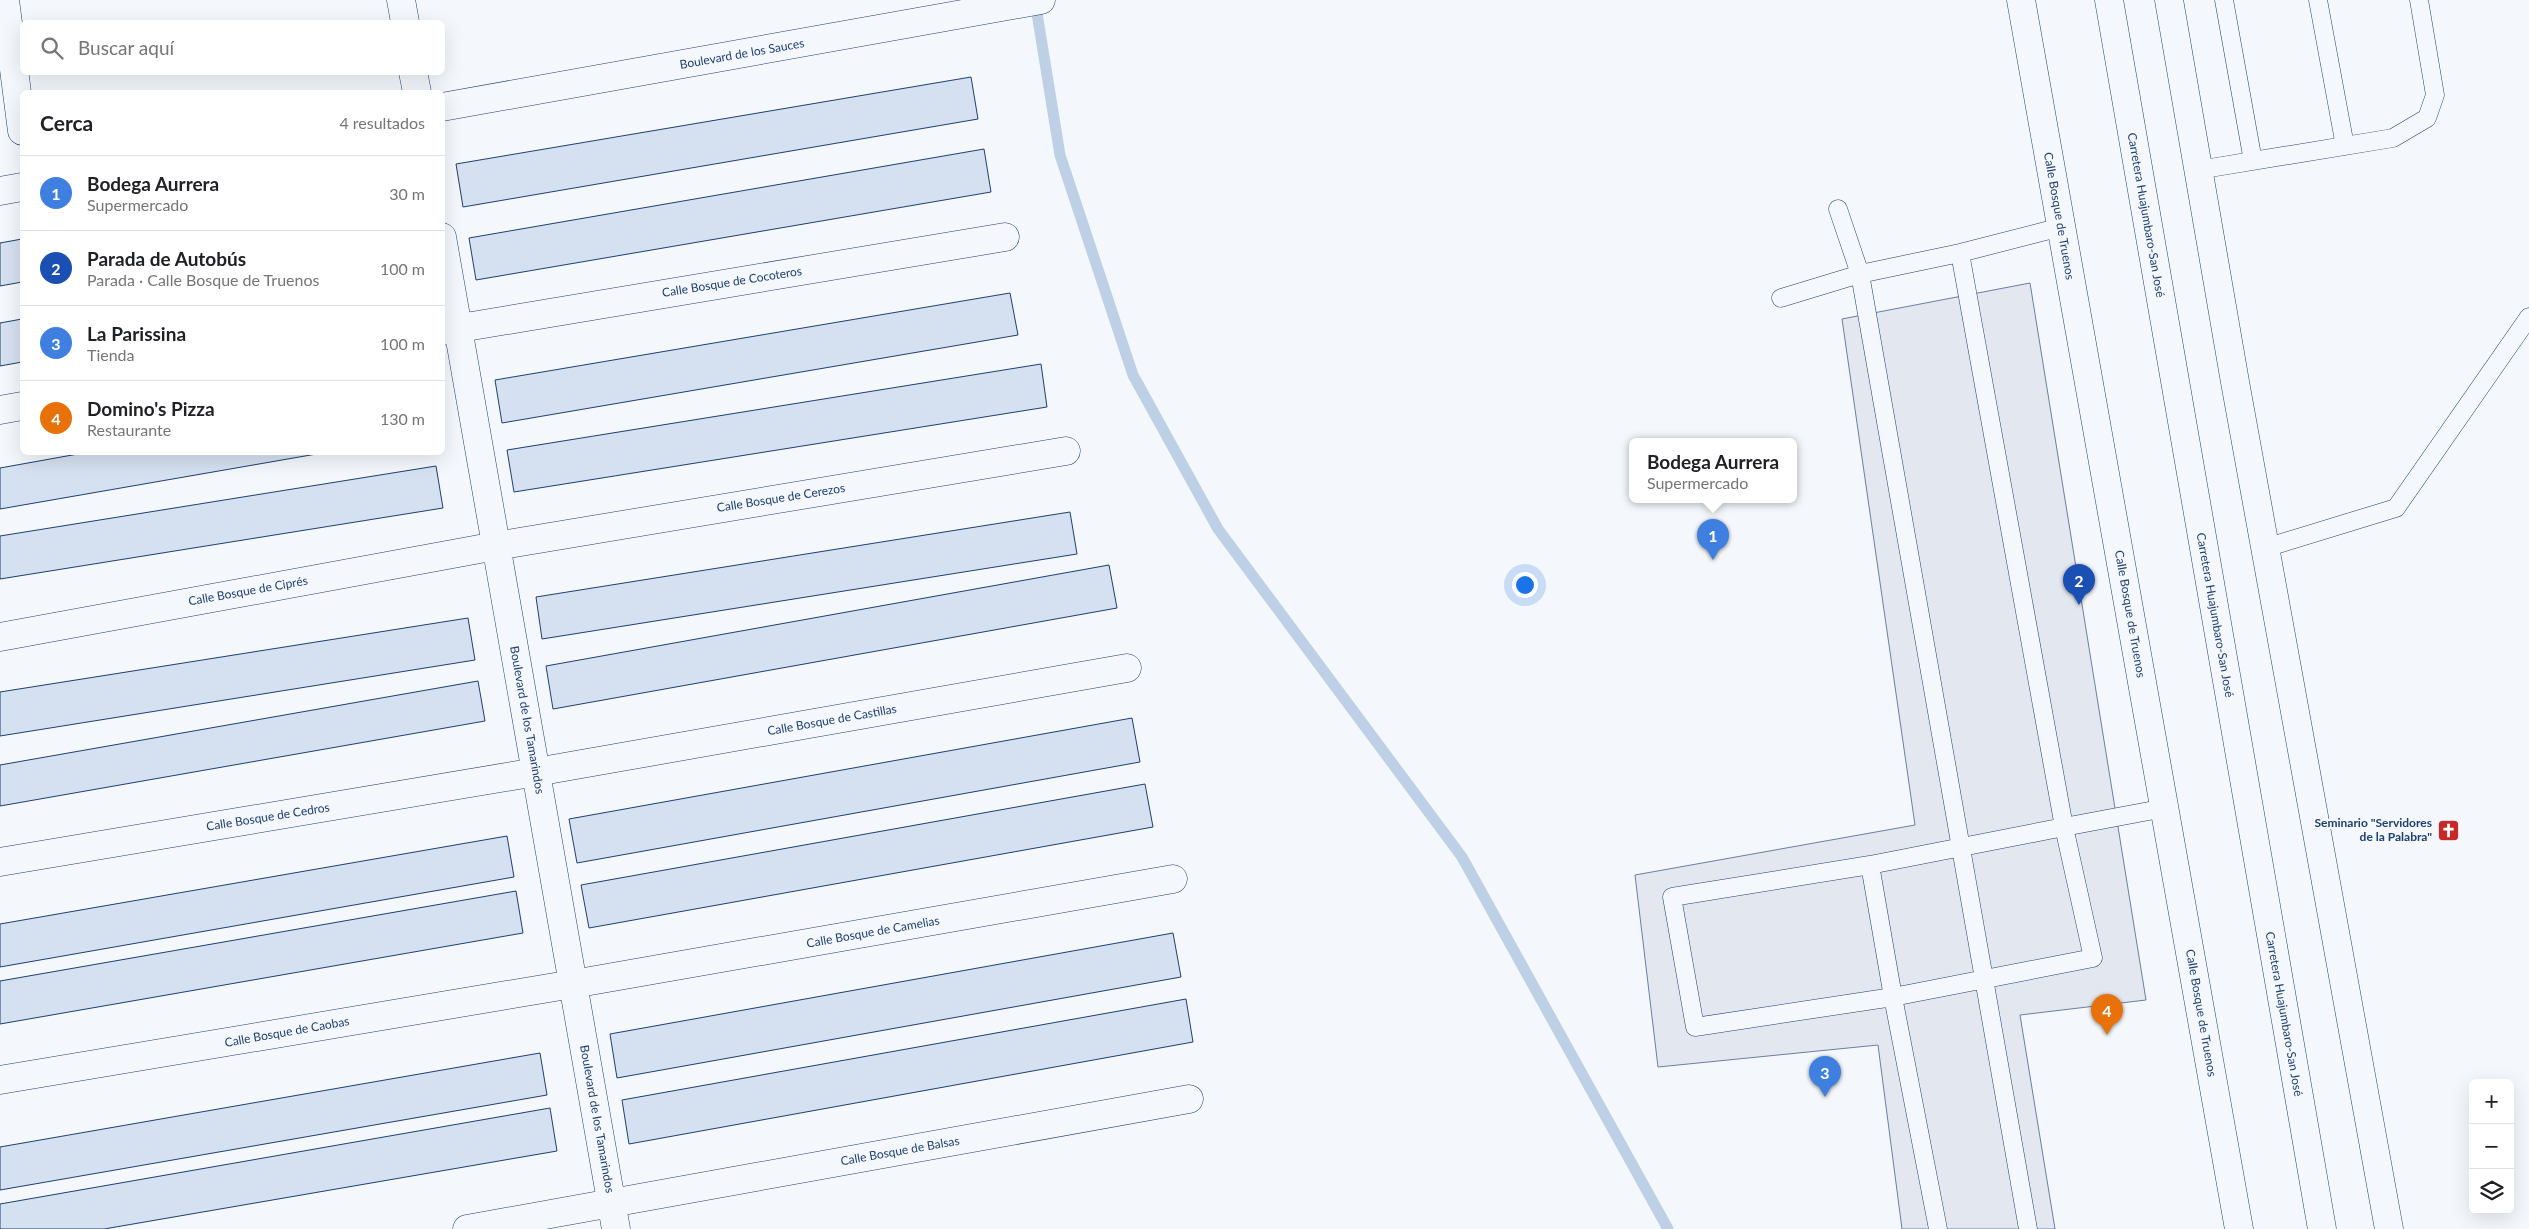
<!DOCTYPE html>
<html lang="es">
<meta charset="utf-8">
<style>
:root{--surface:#fff;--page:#f2f2f2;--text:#202124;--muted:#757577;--line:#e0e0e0;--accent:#c62828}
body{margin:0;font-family:Lato,sans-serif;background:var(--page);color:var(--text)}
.controls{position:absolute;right:15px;bottom:15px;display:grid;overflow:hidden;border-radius:8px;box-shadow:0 5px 20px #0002}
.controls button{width:45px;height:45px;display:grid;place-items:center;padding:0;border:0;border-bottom:1px solid var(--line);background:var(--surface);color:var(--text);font:25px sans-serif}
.you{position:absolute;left:1524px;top:584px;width:18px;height:18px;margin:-12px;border:4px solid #fff;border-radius:50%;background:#1a73e8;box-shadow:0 0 0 8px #1a73e833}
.badge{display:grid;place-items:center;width:32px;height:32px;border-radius:50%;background:var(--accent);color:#fff;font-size:16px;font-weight:700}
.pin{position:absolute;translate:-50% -41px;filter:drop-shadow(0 1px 2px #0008)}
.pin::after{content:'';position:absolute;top:26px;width:18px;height:15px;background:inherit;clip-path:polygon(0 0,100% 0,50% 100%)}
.popup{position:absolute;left:1629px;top:438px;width:168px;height:65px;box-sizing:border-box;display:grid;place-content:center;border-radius:8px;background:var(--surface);filter:drop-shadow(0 1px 4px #0005);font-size:16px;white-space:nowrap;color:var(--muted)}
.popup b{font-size:19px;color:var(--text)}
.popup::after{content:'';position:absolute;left:50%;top:100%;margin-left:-10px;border:10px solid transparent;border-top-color:var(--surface)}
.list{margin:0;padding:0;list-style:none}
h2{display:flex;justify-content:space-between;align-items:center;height:65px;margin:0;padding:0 20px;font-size:21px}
h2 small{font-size:16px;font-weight:400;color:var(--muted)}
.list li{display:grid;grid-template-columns:32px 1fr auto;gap:15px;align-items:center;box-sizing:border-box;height:75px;padding:0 20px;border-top:1px solid var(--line)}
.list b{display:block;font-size:19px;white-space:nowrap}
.list p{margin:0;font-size:16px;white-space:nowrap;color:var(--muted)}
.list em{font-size:16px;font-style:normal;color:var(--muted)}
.icon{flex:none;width:28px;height:28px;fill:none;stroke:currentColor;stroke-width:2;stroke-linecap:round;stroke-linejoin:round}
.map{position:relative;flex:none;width:2529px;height:1229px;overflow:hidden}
.search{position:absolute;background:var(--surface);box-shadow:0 5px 20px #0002;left:20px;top:20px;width:425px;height:55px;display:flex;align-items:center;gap:12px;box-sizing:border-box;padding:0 18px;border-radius:8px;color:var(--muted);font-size:19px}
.panel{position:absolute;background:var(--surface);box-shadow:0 5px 20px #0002;left:20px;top:90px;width:425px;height:365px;border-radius:8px}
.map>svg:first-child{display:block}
</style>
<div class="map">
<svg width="2529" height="1229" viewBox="0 0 2529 1229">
<rect width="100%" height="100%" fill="#f4f7fb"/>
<path fill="#e3e8f0" stroke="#687fa3" d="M2030,283l116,717 -126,15 35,214h-153l-24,-184 -220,22 -23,-192 280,-50 -73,-506z"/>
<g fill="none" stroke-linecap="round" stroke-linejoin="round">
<path stroke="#bed0e5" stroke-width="11" d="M1035,1l25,154 73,220 85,154 244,328 206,372"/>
</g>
<path fill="#d5e0f0" stroke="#1d3f73" d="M971,77l7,42 -515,88 -7,-43z
M984,149l7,43 -515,88 -7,-42z
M22,239v43l-22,4v-43z
M1010,293l8,42 -516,88 -7,-43z
M22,319v43l-22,4v-43z
M1041,364l6,43 -533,85 -7,-42z
M89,452h239l-328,57v-41z
M436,466l7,42 -443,71v-43z
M1070,512l7,42 -535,85 -6,-42z
M1109,565l8,43 -564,101 -7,-43z
M468,618l7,42 -475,76v-44z
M478,681l7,40 -485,85v-41z
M1132,718l8,44 -563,101 -8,-44z
M1145,784l8,43 -564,101 -8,-43z
M507,836l7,41 -514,90v-43z
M516,891l7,42 -523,91v-43z
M1173,933l8,44 -564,101 -7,-44z
M1186,999l7,43 -564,102 -7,-44z
M540,1053l7,42 -547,95v-43z
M550,1108l7,43 -453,78h-104v-25z"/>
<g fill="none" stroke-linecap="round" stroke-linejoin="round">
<defs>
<path id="lane" d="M2224,0l29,161
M2318,0l27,146
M2198,170l195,-32 34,-20 8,-23 -16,-95
M1838,209l22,65 168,955
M1960,253l104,574 101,-19
M1781,298l79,-24 100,-21 101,-26
M2265,548l131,-40 133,-191
M2064,827l29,131 -200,39 -198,30 -23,-130 198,-32z
M1870,865l23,132 45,232"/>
<path id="street" d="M5,0l17,131
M401,0l4,22
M413,72l4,20
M442,107l599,-107
M0,191l22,-4
M442,237l174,992
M442,331l563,-94
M0,410l22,-4
M0,637l496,-91 570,-95
M0,862l536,-90 591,-104
M0,1080l573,-96 600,-105
M467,1229l722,-130"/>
<path id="secondary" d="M2021,0l218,1229
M2169,0l66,382 154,847"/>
<path id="primary" d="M2109,0l213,1229"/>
</defs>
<use href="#lane" stroke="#1d3f73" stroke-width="19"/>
<use href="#street" stroke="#1d3f73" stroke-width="29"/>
<use href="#secondary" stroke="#1d3f73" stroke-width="29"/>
<use href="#primary" stroke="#1d3f73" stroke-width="29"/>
<use href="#lane" stroke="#f4f7fb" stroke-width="18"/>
<use href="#street" stroke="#f4f7fb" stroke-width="28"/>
<use href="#secondary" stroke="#f4f7fb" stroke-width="28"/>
<use href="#primary" stroke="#f4f7fb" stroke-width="28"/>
</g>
<defs>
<symbol id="church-square" viewBox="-11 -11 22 22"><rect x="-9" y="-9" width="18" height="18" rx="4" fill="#c62828" stroke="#f4f7fb"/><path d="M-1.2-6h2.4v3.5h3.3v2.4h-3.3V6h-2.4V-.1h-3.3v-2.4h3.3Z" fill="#fff"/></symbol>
</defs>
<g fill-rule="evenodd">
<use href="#church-square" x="2436" y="818" width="25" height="25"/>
</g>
<g text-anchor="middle" stroke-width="4" stroke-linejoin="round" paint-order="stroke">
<g font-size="12" fill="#1d3f73" stroke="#f4f7fb">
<text transform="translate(742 54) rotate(-10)" y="4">Boulevard de los Sauces</text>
<text transform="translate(2146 215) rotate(80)" y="4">Carretera Huajumbaro-San José</text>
<text transform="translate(2059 216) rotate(80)" y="4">Calle Bosque de Truenos</text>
<text transform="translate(732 282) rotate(-9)" y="4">Calle Bosque de Cocoteros</text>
<text transform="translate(781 498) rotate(-9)" y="4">Calle Bosque de Cerezos</text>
<text transform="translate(248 591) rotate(-10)" y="4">Calle Bosque de Ciprés</text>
<text transform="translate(2130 614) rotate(80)" y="4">Calle Bosque de Truenos</text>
<text transform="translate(2215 615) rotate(80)" y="4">Carretera Huajumbaro-San José</text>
<text transform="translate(527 720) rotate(80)" y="4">Boulevard de los Tamarindos</text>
<text transform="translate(832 720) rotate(-10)" y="4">Calle Bosque de Castillas</text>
<text transform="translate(268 817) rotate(-9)" y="4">Calle Bosque de Cedros</text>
<text transform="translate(873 932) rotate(-10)" y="4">Calle Bosque de Camelias</text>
<text transform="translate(2201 1013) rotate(80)" y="4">Calle Bosque de Truenos</text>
<text transform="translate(2284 1014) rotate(80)" y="4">Carretera Huajumbaro-San José</text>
<text transform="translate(287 1032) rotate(-10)" y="4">Calle Bosque de Caobas</text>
<text transform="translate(597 1119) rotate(80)" y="4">Boulevard de los Tamarindos</text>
<text transform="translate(900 1151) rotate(-10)" y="4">Calle Bosque de Balsas</text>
</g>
<g font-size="12" font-weight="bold" fill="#1d3f73" stroke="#f4f7fb" text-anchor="end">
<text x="2432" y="827">Seminario "Servidores<tspan x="2432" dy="14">de la Palabra"</tspan></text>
</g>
</g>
</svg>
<div class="controls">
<button>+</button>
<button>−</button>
<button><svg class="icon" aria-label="layers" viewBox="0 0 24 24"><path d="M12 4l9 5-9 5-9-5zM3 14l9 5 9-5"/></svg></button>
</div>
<div class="you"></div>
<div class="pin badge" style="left:1713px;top:560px;background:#3f7fe0">1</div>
<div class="popup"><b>Bodega Aurrera</b>Supermercado</div>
<div class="pin badge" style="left:2079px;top:605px;background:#1a4fb4">2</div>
<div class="pin badge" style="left:1825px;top:1097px;background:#3f7fe0">3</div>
<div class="pin badge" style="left:2107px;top:1035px;background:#e8710a">4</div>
<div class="search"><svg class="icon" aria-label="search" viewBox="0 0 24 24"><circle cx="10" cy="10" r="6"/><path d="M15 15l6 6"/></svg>Buscar aquí</div>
<section class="panel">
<h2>Cerca<small>4 resultados</small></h2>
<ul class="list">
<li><span class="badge" style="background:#3f7fe0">1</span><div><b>Bodega Aurrera</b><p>Supermercado</p></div><em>30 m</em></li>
<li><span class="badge" style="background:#1a4fb4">2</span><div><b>Parada de Autobús</b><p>Parada · Calle Bosque de Truenos</p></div><em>100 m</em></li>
<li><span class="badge" style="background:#3f7fe0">3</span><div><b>La Parissina</b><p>Tienda</p></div><em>100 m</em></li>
<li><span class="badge" style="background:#e8710a">4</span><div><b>Domino's Pizza</b><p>Restaurante</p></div><em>130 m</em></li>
</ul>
</section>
</div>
